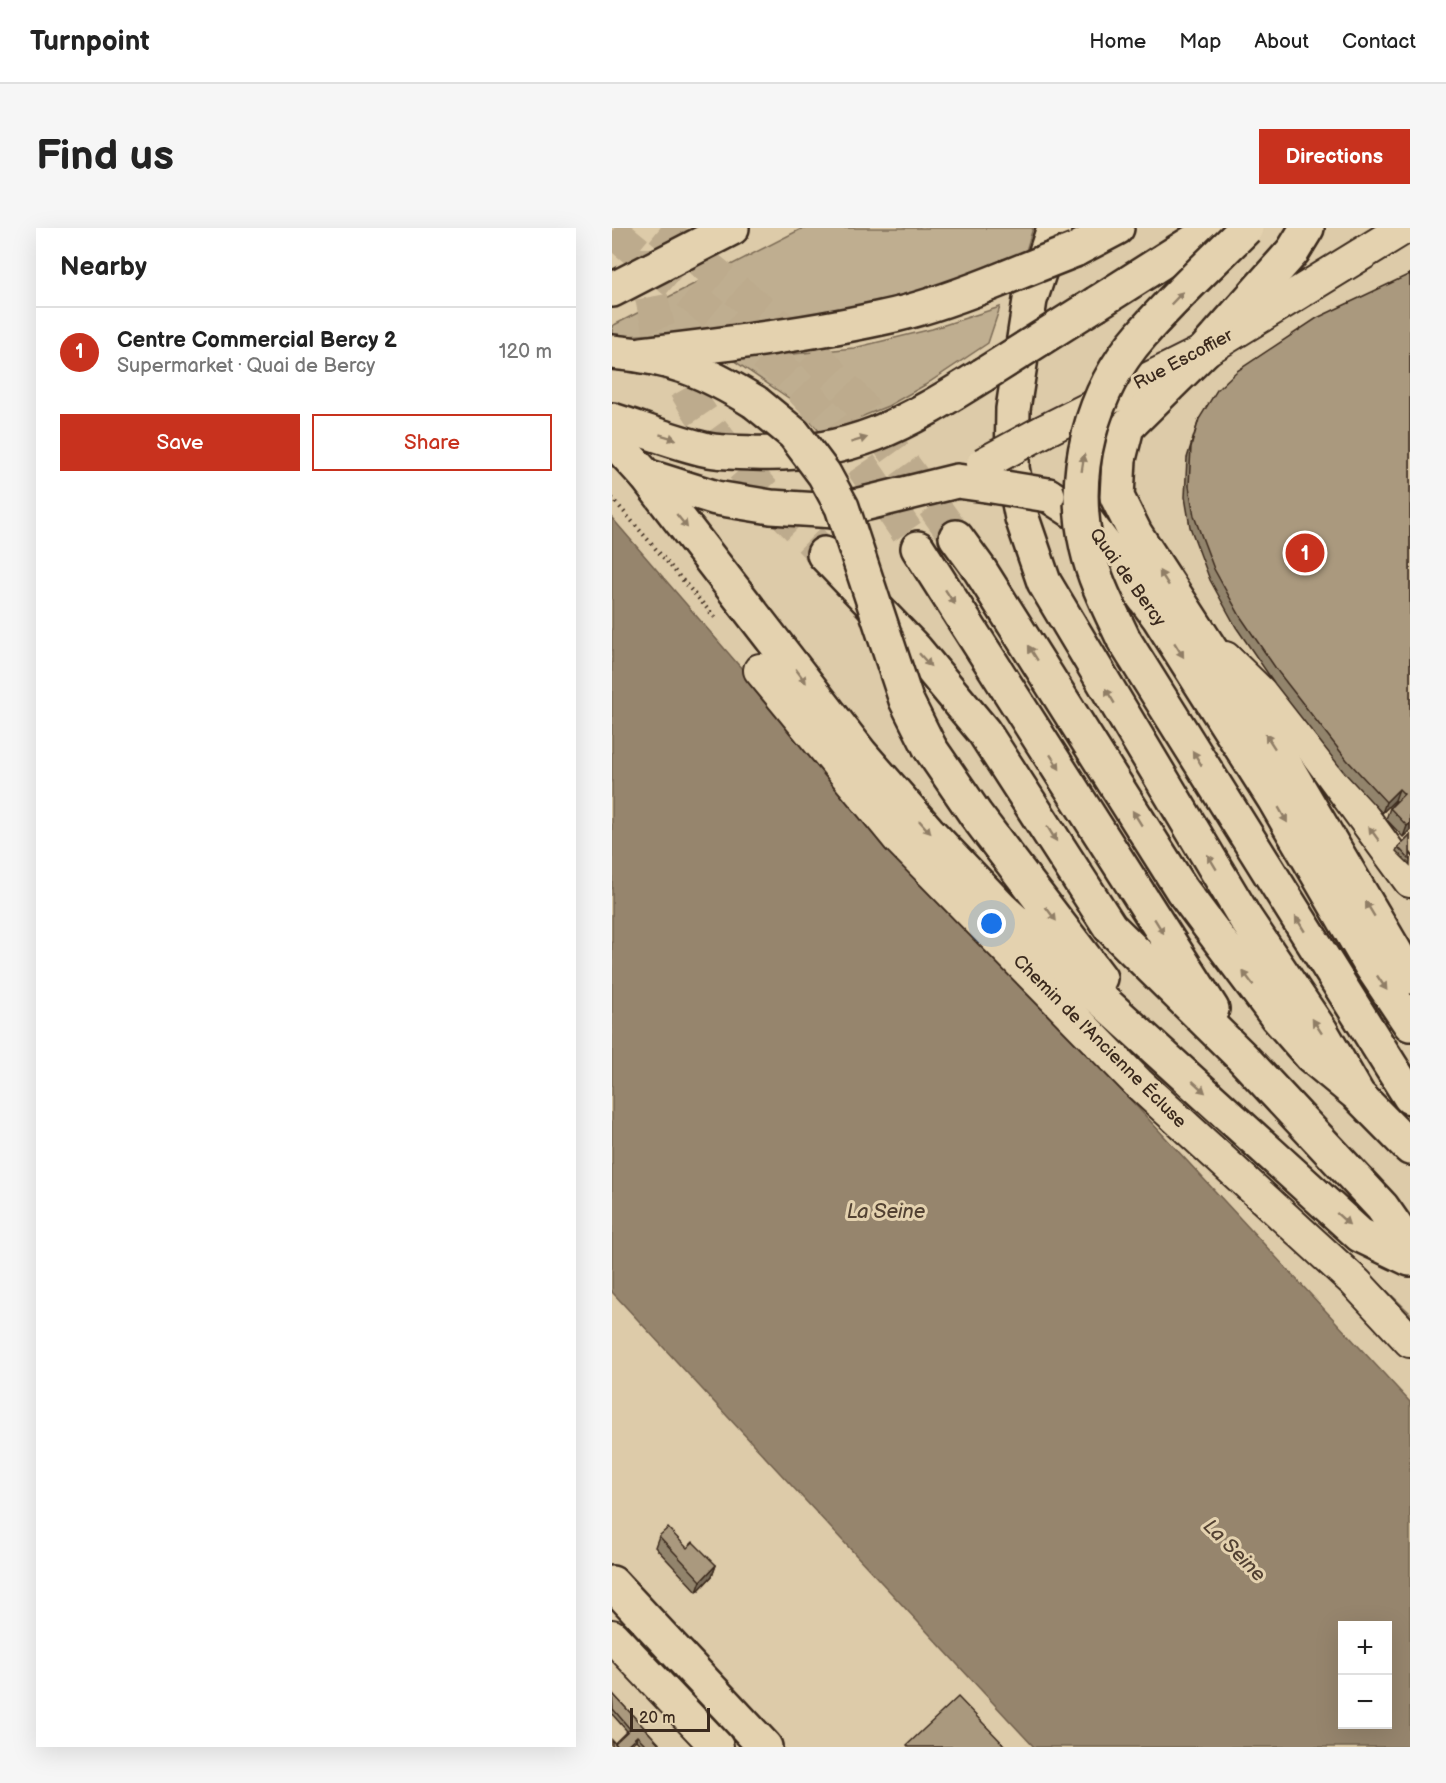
<!DOCTYPE html>
<meta charset="utf-8">
<style>
:root{--surface:#fff;--page:#f6f6f6;--text:#222;--muted:#767676;--line:#e0e0e0;--accent:#c8321e}
body{margin:0;font-family:"Balsamiq Sans",sans-serif;background:var(--page);color:var(--text)}
.controls{position:absolute;right:18px;bottom:18px;display:grid;overflow:hidden;border-radius:0px;box-shadow:0 6px 24px #0002}
.controls button{width:54px;height:54px;display:grid;place-items:center;padding:0;border:0;border-bottom:2px solid var(--line);background:var(--surface);color:var(--text);font:30px sans-serif}
.scale{position:absolute;left:18px;bottom:15px;width:80px;box-sizing:border-box;padding-left:6px;border:3px solid #3b2a1e;border-top:0;font-size:16px;line-height:21px;white-space:nowrap;color:#3b2a1e;-webkit-text-stroke:4px #e4d2af;paint-order:stroke}
.you{position:absolute;left:380px;top:696px;width:21px;height:21px;margin:-15px;border:4px solid #fff;border-radius:50%;background:#1a73e8;box-shadow:0 0 0 9px #1a73e833}
.badge{display:grid;place-items:center;width:39px;height:39px;border-radius:50%;background:var(--accent);color:#fff;font-size:20px;font-weight:700}
.pin{position:absolute;translate:-50% -50%;border:3px solid #fff;box-shadow:0 2px 6px #0006}
.list{margin:0;padding:0;list-style:none}
h2{display:flex;justify-content:space-between;align-items:center;height:78px;margin:0;padding:0 24px;font-size:26px}
h2 small{font-size:20px;font-weight:400;color:var(--muted)}
.list li{display:grid;grid-template-columns:39px 1fr auto;gap:18px;align-items:center;box-sizing:border-box;height:90px;padding:0 24px;border-top:2px solid var(--line)}
.list b{display:block;font-size:22px;white-space:nowrap}
.list p{margin:0;font-size:20px;white-space:nowrap;color:var(--muted)}
.list em{font-size:20px;font-style:normal;color:var(--muted)}
.actions{display:flex;gap:12px;padding:18px 24px}
.actions a{flex:1;padding:14px 0;border:2px solid var(--accent);border-radius:0px;text-align:center;font-size:21px;color:var(--accent)}
.actions .main{background:var(--accent);color:#fff}
.map{position:relative;flex:none;width:798px;height:1519px;overflow:hidden;border-radius:0px}
header{display:flex;align-items:center;gap:36px;box-sizing:border-box;height:84px;padding:0 30px;background:var(--surface);border-bottom:2px solid var(--line)}
header strong{font-size:28px}
nav{display:flex;gap:33px;margin-inline-start:auto;font-size:21px}
.intro{display:flex;align-items:center;justify-content:space-between;box-sizing:border-box;height:144px;padding:0 36px}
h1{margin:0;font-size:42px}
.button{padding:15px 27px;border-radius:0px;background:var(--accent);color:#fff;font-size:21px;font-weight:700}
main{display:flex;gap:36px;padding:0 36px}
aside{flex:1;background:var(--surface);border-radius:0px;box-shadow:0 6px 24px #0002}
.map>svg:first-child{display:block}
</style>
<header>
<strong>Turnpoint</strong>
<nav><a>Home</a><a>Map</a><a>About</a><a>Contact</a></nav>
</header>
<div class="intro"><h1>Find us</h1><a class="button">Directions</a></div>
<main>
<aside>
<h2>Nearby<small></small></h2>
<ul class="list">
<li><span class="badge">1</span><div><b>Centre Commercial Bercy 2</b><p>Supermarket · Quai de Bercy</p></div><em>120 m</em></li>
</ul>
<div class="actions"><a class="main">Save</a><a>Share</a></div>
</aside>
<div class="map">
<svg width="798" height="1519" viewBox="0 0 798 1519">
<rect width="100%" height="100%" fill="#ddcba9"/>
<filter id="ink" filterUnits="userSpaceOnUse"><feTurbulence type="fractalNoise" baseFrequency=".0167" numOctaves="2"/><feDisplacementMap in="SourceGraphic" scale="12" xChannelSelector="R" yChannelSelector="G"/><feConvolveMatrix kernelMatrix="1 2 1 2 8 2 1 2 1" color-interpolation-filters="sRGB"/></filter>
<g filter="url(#ink)">
<path fill="#bfae90" stroke="#7d6c57" stroke-width="1.5" d="M191,0h230l-8,26 -142,51 -166,25 -105,7v-11z
M388,79l-12,36 -63,42 -37,21 -67,27 -31,-34 -57,-39 121,-12 78,-19z
M730,1019l68,66v10z"/>
<path fill="#96856d" stroke="#72614d" stroke-width="1.5" fill-rule="evenodd" d="M0,290l180,209 164,184 454,491v345h-376l-422,-455zM730,1398h46v98h-46z"/>
<g fill="none" stroke-linecap="round" stroke-linejoin="round">
<path stroke="#bdab8d" stroke-width="33" stroke-dasharray="33 16" stroke-linecap="butt" d="M48,0l152,124 46,50 98,135
M0,3l176,144 45,49 85,124
M35,20c0,132 91,218 177,306"/>
<defs>
<path id="minor" d="M432,203l160,-80 200,-123
M613,430l75,73 110,150
M148,442l139,169 239,244 218,200 54,58
M0,1408l105,111"/>
<path id="major" d="M695,0l-14,23 -89,100 -77,76 -8,32 -2,38 18,36 148,228 127,216
M0,211l34,37 70,22 55,9 64,4 122,-30 29,4
M436,267l38,25 73,98 115,181 96,165 40,60
M0,1355l153,164"/>
<path id="highway" d="M442,0l-24,72 -17,109 -1,59 10,50 22,64 201,336 76,113 37,64
M463,22l42,-22
M0,62l120,-62
M485,75l118,-75
M0,124c59,5 93,19 143,50
M30,126c85,-10 170,-20 253,-39 38,-9 75,-23 112,-38
M0,192c32,10 64,23 96,30 15,3 31,2 46,3 96,4 151,-29 229,-78
M34,248l215,278 67,77 74,78 358,326 50,24
M344,309l24,33 202,320 95,127 34,39 47,39 52,53
M306,320l294,461
M212,326l92,96 68,82 126,195 133,131 139,149 28,40
M512,412l286,457
M318,520l46,67 124,163"/>
</defs>
<use href="#minor" stroke="#3b2a1e" stroke-width="36"/>
<use href="#major" stroke="#3b2a1e" stroke-width="38"/>
<use href="#highway" stroke="#3b2a1e" stroke-width="38"/>
<path stroke="#3b2a1e" stroke-width="4" stroke-dasharray="1.5 4.5" stroke-linecap="butt" d="M0,270l105,122"/>
<use href="#minor" stroke="#e4d2af" stroke-width="32"/>
<use href="#major" stroke="#e4d2af" stroke-width="33"/>
<use href="#highway" stroke="#e4d2af" stroke-width="33"/>
<defs>
<path id="minor-bridge" d="M371,236l61,-33"/>
<path id="major-bridge" d="M374,257l62,10"/>
<path id="highway-bridge" d="M395,49l68,-27
M371,147l114,-72
M143,174l39,32 30,40 18,33 64,193 24,48
M512,412c-14,-30 -30,-60 -37,-92 -17,-75 4,-156 54,-213 32,-37 70,-72 105,-107"/>
</defs>
<use href="#minor-bridge" stroke="#3b2a1e" stroke-width="36" stroke-linecap="butt"/>
<use href="#major-bridge" stroke="#3b2a1e" stroke-width="38" stroke-linecap="butt"/>
<use href="#highway-bridge" stroke="#3b2a1e" stroke-width="38" stroke-linecap="butt"/>
<use href="#minor-bridge" stroke="#e4d2af" stroke-width="32"/>
<use href="#major-bridge" stroke="#e4d2af" stroke-width="33"/>
<use href="#highway-bridge" stroke="#e4d2af" stroke-width="33"/>
</g>
<path fill="#92846c" stroke="#3b2a1e" stroke-width="1.5" d="M798,46v556l-7,7 -17,-18 4,-11 6,-7 -1,-1 -13,13 -39,-42 -68,-87 -39,-57 -26,-47 -20,-53 -5,-30 2,-39 12,-39z
M798,607v30l-14,-14 2,-4z
M47,1308l28,12 29,17 -4,11 -15,16 -42,-45z
M0,1465l50,54h-20l-6,-7 -21,3 12,-12 -15,-17z"/>
<path fill="#776b58" stroke="#3b2a1e" stroke-width="1.5" d="M787,561l-4,11 -13,13 4,-11z
M798,595v7l-7,7 4,-11z
M104,1337l-4,11 -15,16 4,-11z
M25,1508l-1,4 -8,7h-3z"/>
<path fill="#aa997e" stroke="#3b2a1e" stroke-width="1.5" d="M798,46v549l-3,3 -17,-18 14,-14 -5,-5 -13,13 -39,-42 -68,-87 -39,-57 -26,-47 -20,-53 -5,-30 2,-39 8,-28 18,-29 20,-19 80,-53z
M798,607v25l-12,-13z
M56,1300l19,20 6,-6 23,23 -15,16 -42,-45z
M0,1465l50,54h-14l-11,-11 -12,11h-7l-3,-4 15,-14 -17,-20z
M346,1469l48,50h-97l-2,-2z
M0,1512l6,7h-6z"/>
<defs><path id="oneway-solid" d="M-6-.8H1V-3.2L6.5 0L1 3.2V.8H-6Z" transform="scale(1.5)"/></defs>
<g fill="#907e66">
<use href="#oneway-solid" transform="translate(565 70) rotate(-46)"/>
<use href="#oneway-solid" transform="translate(56 209) rotate(17)"/>
<use href="#oneway-solid" transform="translate(247 212) rotate(-17)"/>
<use href="#oneway-solid" transform="translate(471 235) rotate(-81)"/>
<use href="#oneway-solid" transform="translate(70 293) rotate(51)"/>
<use href="#oneway-solid" transform="translate(552 350) rotate(-123)"/>
<use href="#oneway-solid" transform="translate(338 369) rotate(57)"/>
<use href="#oneway-solid" transform="translate(567 422) rotate(58)"/>
<use href="#oneway-solid" transform="translate(421 425) rotate(-122)"/>
<use href="#oneway-solid" transform="translate(313 432) rotate(48)"/>
<use href="#oneway-solid" transform="translate(189 448) rotate(53)"/>
<use href="#oneway-solid" transform="translate(498 468) rotate(-121)"/>
<use href="#oneway-solid" transform="translate(658 513) rotate(-123)"/>
<use href="#oneway-solid" transform="translate(585 530) rotate(-122)"/>
<use href="#oneway-solid" transform="translate(443 534) rotate(57)"/>
<use href="#oneway-solid" transform="translate(671 587) rotate(60)"/>
<use href="#oneway-solid" transform="translate(525 590) rotate(-122)"/>
<use href="#oneway-solid" transform="translate(313 599) rotate(48)"/>
<use href="#oneway-solid" transform="translate(440 606) rotate(58)"/>
<use href="#oneway-solid" transform="translate(762 606) rotate(-126)"/>
<use href="#oneway-solid" transform="translate(600 634) rotate(-121)"/>
<use href="#oneway-solid" transform="translate(758 681) rotate(-121)"/>
<use href="#oneway-solid" transform="translate(439 686) rotate(53)"/>
<use href="#oneway-solid" transform="translate(688 696) rotate(-122)"/>
<use href="#oneway-solid" transform="translate(547 698) rotate(58)"/>
<use href="#oneway-solid" transform="translate(636 750) rotate(-127)"/>
<use href="#oneway-solid" transform="translate(770 755) rotate(56)"/>
<use href="#oneway-solid" transform="translate(705 798) rotate(-123)"/>
<use href="#oneway-solid" transform="translate(587 859) rotate(42)"/>
<use href="#oneway-solid" transform="translate(731 991) rotate(42)"/>
</g>
</g>
<g text-anchor="middle" stroke-width="6" stroke-linejoin="round" paint-order="stroke">
<g font-size="18" fill="#3b2a1e" stroke="#e4d2af">
<text transform="translate(571 131) rotate(-28)" y="6">Rue Escoffier</text>
<text transform="translate(516 349) rotate(54)" y="6">Quai de Bercy</text>
<text transform="translate(488 813) rotate(45)" y="6">Chemin de l'Ancienne Écluse</text>
</g>
<g font-size="20" font-style="italic" fill="#524132" stroke="#e4d2af">
<text x="274" y="990">La Seine</text>
<text transform="translate(623 1322) rotate(45)" y="7">La Seine</text>
</g>
</g>
</svg>
<div class="controls">
<button>+</button>
<button>−</button>
</div>
<div class="scale">20 m</div>
<div class="you"></div>
<div class="pin badge" style="left:693px;top:325px">1</div>
</div>
</main>
